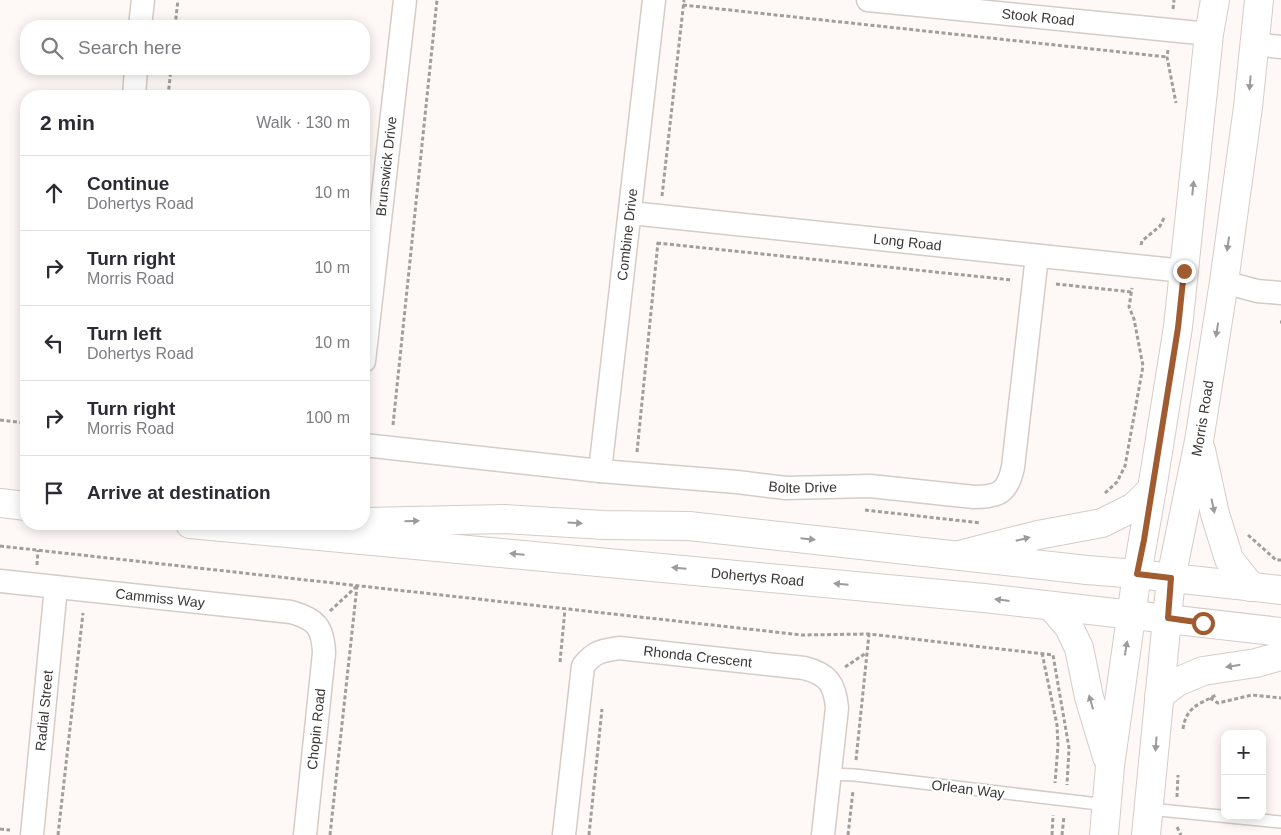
<!DOCTYPE html>
<meta charset="utf-8">
<style>
:root{--surface:#fff;--page:#f2f2f3;--text:#2b2b33;--muted:#7c7c81;--line:#e1e1e2}
body{margin:0;font-family:Arial,sans-serif;background:var(--page);color:var(--text)}
.controls{position:absolute;right:15px;bottom:15px;display:grid;overflow:hidden;border-radius:10px;box-shadow:0 2px 12px #0003}
.controls button{width:45px;height:45px;display:grid;place-items:center;padding:0;border:0;border-bottom:1px solid var(--line);background:var(--surface);color:var(--text);font:25px sans-serif}
.stop{position:absolute;width:15px;height:15px;margin:-11px;border:4px solid #a15b30;border-radius:50%;background:#fff}
.stop.end{background:#a15b30;border-color:#fff;box-shadow:0 1px 5px #0008}
.list{margin:0;padding:0;list-style:none}
h2{display:flex;justify-content:space-between;align-items:center;height:65px;margin:0;padding:0 20px;font-size:21px}
h2 small{font-size:16px;font-weight:400;color:var(--muted)}
.list li{display:grid;grid-template-columns:32px 1fr auto;gap:15px;align-items:center;box-sizing:border-box;height:75px;padding:0 20px;border-top:1px solid var(--line)}
.list b{display:block;font-size:19px;white-space:nowrap}
.list p{margin:0;font-size:16px;white-space:nowrap;color:var(--muted)}
.list em{font-size:16px;font-style:normal;color:var(--muted)}
.icon{flex:none;width:28px;height:28px;fill:none;stroke:currentColor;stroke-width:2;stroke-linecap:round;stroke-linejoin:round}
.map{position:relative;flex:none;width:1281px;height:835px;overflow:hidden}
.search{position:absolute;background:var(--surface);box-shadow:0 2px 12px #0003;left:20px;top:20px;width:350px;height:55px;display:flex;align-items:center;gap:12px;box-sizing:border-box;padding:0 18px;border-radius:20px;color:var(--muted);font-size:19px}
.panel{position:absolute;background:var(--surface);box-shadow:0 2px 12px #0003;left:20px;top:90px;width:350px;height:440px;border-radius:20px}
.map>svg:first-child{display:block}
</style>
<div class="map">
<svg width="1281" height="835" viewBox="0 0 1281 835">
<rect width="100%" height="100%" fill="#fef9f6"/>
<g fill="none" stroke-linecap="round" stroke-linejoin="round">
<defs>
<path id="service" d="M830,774l25,1 252,30
M1149,809l132,13"/>
<g id="minor">
<path id="s1" d="M868,0l341,34"/>
<path d="M140,26l3,-26"/>
<path d="M1253,44l28,3"/>
<path d="M134,96l2,-27"/>
<path id="s2" d="M631,213l553,58"/>
<path d="M1224,282l33,9 24,2"/>
<path id="s3" d="M364,361l41,-361"/>
<path id="s4" d="M364,445l236,26 137,11 49,6 84,-2 104,11c25,0 34,-5 39,-30l24,-211"/>
<path id="s5" d="M600,471l54,-471"/>
<path id="s6" d="M0,581l291,31c25,7 32,15 33,41l-19,182"/>
<path id="s7" d="M32,835l24,-248"/>
<path id="s8" d="M564,835l19,-169c12,-15 18,-15 36,-18l185,20c24,6 31,16 33,40l-14,127"/>
</g>
<g id="tertiary">
<path d="M1201,450l14,64 14,45 22,28"/>
<path d="M959,555l79,-20 64,-12 32,-16 18,-18"/>
<path d="M1051,606l18,21 10,21 10,49 18,60"/>
<path d="M1159,696l18,-14 26,-11 53,-8 25,-7"/>
<path d="M1104,835l6,-69 27,-192 15,-85 26,-162 31,-293 6,-34"/>
<path id="s9" d="M1146,835l25,-257 28,-137 25,-159 24,-175 11,-107"/>
</g>
<g id="secondary">
<path d="M0,503l26,3"/>
<path d="M364,522l140,-3 100,6 85,1 398,44 50,4 144,16"/>
<path id="s10" d="M190,524l794,74 297,34"/>
</g>
</defs>
<use href="#service" stroke="#d5ccc8" stroke-width="14"/>
<use href="#minor" stroke="#d5ccc8" stroke-width="25"/>
<use href="#tertiary" stroke="#d5ccc8" stroke-width="30"/>
<use href="#secondary" stroke="#d5ccc8" stroke-width="30"/>
<path stroke="#a29e9b" stroke-width="3" stroke-dasharray="4 2.5" stroke-linecap="butt" d="M683,5l484,52
M1173,9l1,-9
M175,26l3,-26
M1168,50l-1,7 9,46
M168,96l3,-27
M662,196l22,-196
M657,243l355,37
M1141,245l1,-4 18,-15 4,-8
M1056,284l76,8
M1280,322h1
M0,420l26,3
M393,425l44,-425
M637,452l21,-210
M1105,493l12,-11 8,-16 18,-100 -9,-47 -5,-12 3,-19
M865,510l116,13
M1248,535l28,25h5
M0,546l802,89 67,-1 184,21 16,93 -2,37
M37,565l1,-15
M330,611l27,-25
M1042,653l15,72 1,21 -3,37
M560,662l5,-53
M845,667l21,-14
M1210,698l8,5 34,-8 29,3
M1183,729c3,-22 15,-24 33,-34
M856,760l13,-126
M1177,797l1,-22
M1177,827l4,8
M0,829l10,1
M58,835l25,-222
M330,835l27,-249
M589,835l13,-126
M848,835l5,-44
M1052,835l1,-20
M1062,835l2,-19"/>
<use href="#service" stroke="#fff" stroke-width="11"/>
<use href="#minor" stroke="#fff" stroke-width="22"/>
<use href="#tertiary" stroke="#fff" stroke-width="28"/>
<use href="#secondary" stroke="#fff" stroke-width="28"/>
</g>
<defs><path id="oneway-solid" d="M-6-.8H1V-3.2L6.5 0L1 3.2V.8H-6Z" transform="scale(1.25)"/></defs>
<g fill="#9c9a9a">
<use href="#oneway-solid" transform="translate(1250 83) rotate(95)"/>
<use href="#oneway-solid" transform="translate(1193 188) rotate(-84)"/>
<use href="#oneway-solid" transform="translate(1228 244) rotate(98)"/>
<use href="#oneway-solid" transform="translate(1217 330) rotate(99)"/>
<use href="#oneway-solid" transform="translate(1213 506) rotate(78)"/>
<use href="#oneway-solid" transform="translate(412 521) rotate(-1)"/>
<use href="#oneway-solid" transform="translate(575 523) rotate(3)"/>
<use href="#oneway-solid" transform="translate(808 539) rotate(6)"/>
<use href="#oneway-solid" transform="translate(1023 539) rotate(-14)"/>
<use href="#oneway-solid" transform="translate(517 554) rotate(-175)"/>
<use href="#oneway-solid" transform="translate(679 568) rotate(-175)"/>
<use href="#oneway-solid" transform="translate(841 584) rotate(-175)"/>
<use href="#oneway-solid" transform="translate(1002 600) rotate(-173)"/>
<use href="#oneway-solid" transform="translate(1126 648) rotate(-81)"/>
<use href="#oneway-solid" transform="translate(1233 666) rotate(171)"/>
<use href="#oneway-solid" transform="translate(1091 702) rotate(-106)"/>
<use href="#oneway-solid" transform="translate(1156 744) rotate(94)"/>
</g>
<g fill="none" stroke-linecap="round" stroke-linejoin="round">
<path stroke="#a15b30" stroke-width="6" d="M1184,271l-6,57 -34,212 -7,34 34,4 -3,40 35,5"/>
</g>
<g text-anchor="middle" stroke-width="4.5" stroke-linejoin="round" paint-order="stroke">
<g font-size="14" fill="#393634" stroke="#fff">
<text dy="5" stroke="none"><textPath href="#s1" startOffset="171">Stook Road</textPath></text>
<text dy="5" stroke="none"><textPath href="#s3" startOffset="196">Brunswick Drive</textPath></text>
<text dy="5" stroke="none"><textPath href="#s5" startOffset="238">Combine Drive</textPath></text>
<text dy="5" stroke="none"><textPath href="#s2" startOffset="278">Long Road</textPath></text>
<text dy="5" stroke="none"><textPath href="#s9" startOffset="421">Morris Road</textPath></text>
<text dy="5" stroke="none"><textPath href="#s4" startOffset="441">Bolte Drive</textPath></text>
<text dy="5" stroke="none"><textPath href="#s10" startOffset="570">Dohertys Road</textPath></text>
<text dy="5" stroke="none"><textPath href="#s6" startOffset="161">Cammiss Way</textPath></text>
<text dy="5" stroke="none"><textPath href="#s8" startOffset="291">Rhonda Crescent</textPath></text>
<text dy="5" stroke="none"><textPath href="#s7" startOffset="125">Radial Street</textPath></text>
<text transform="translate(316 729) rotate(-84)" y="5">Chopin Road</text>
<text transform="translate(968 789) rotate(7)" y="5">Orlean Way</text>
</g>
</g>
</svg>
<div class="controls">
<button>+</button>
<button>−</button>
</div>
<div class="stop" style="left:1203px;top:623px"></div>
<div class="stop end" style="left:1184px;top:271px"></div>
<div class="search"><svg class="icon" aria-label="search" viewBox="0 0 24 24"><circle cx="10" cy="10" r="6"/><path d="M15 15l6 6"/></svg>Search here</div>
<section class="panel">
<h2>2 min<small>Walk · 130 m</small></h2>
<ul class="list">
<li><svg class="icon" aria-label="ahead" viewBox="0 0 24 24"><path d="M12 20V5M6 11l6-6 6 6"/></svg><div><b>Continue</b><p>Dohertys Road</p></div><em>10 m</em></li>
<li><svg class="icon" aria-label="right" viewBox="0 0 24 24"><path d="M7 20v-9h11M14 6l5 5-5 5"/></svg><div><b>Turn right</b><p>Morris Road</p></div><em>10 m</em></li>
<li><svg class="icon" aria-label="left" viewBox="0 0 24 24"><path d="M17 20v-9H6M10 6l-5 5 5 5"/></svg><div><b>Turn left</b><p>Dohertys Road</p></div><em>10 m</em></li>
<li><svg class="icon" aria-label="right" viewBox="0 0 24 24"><path d="M7 20v-9h11M14 6l5 5-5 5"/></svg><div><b>Turn right</b><p>Morris Road</p></div><em>100 m</em></li>
<li><svg class="icon" aria-label="arrive" viewBox="0 0 24 24"><path d="M6 21V4h12l-3 4 3 4H6"/></svg><div><b>Arrive at destination</b></div></li>
</ul>
</section>
</div>
